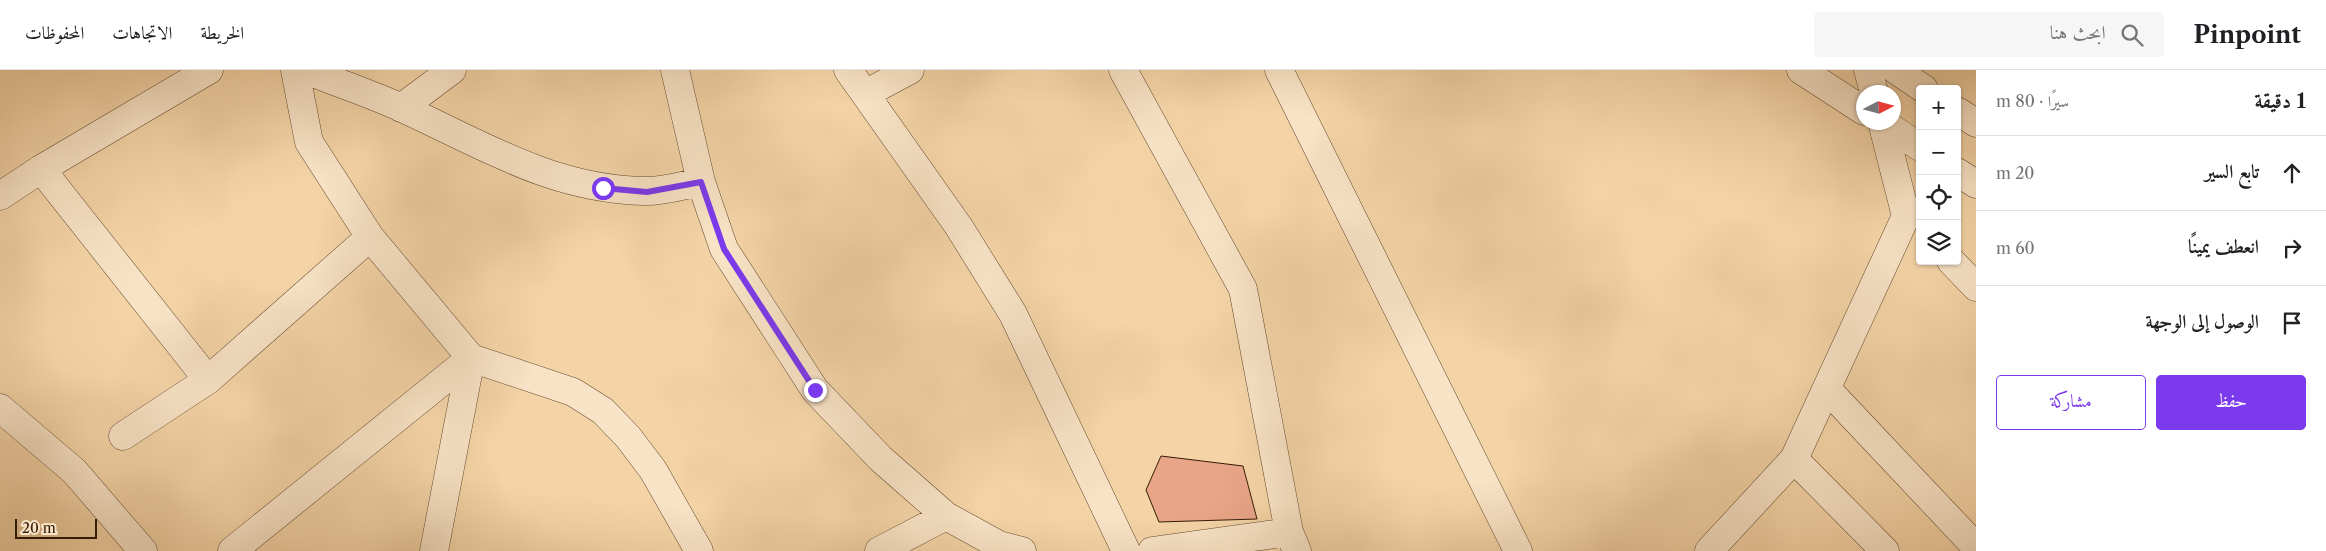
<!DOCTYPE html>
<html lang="ar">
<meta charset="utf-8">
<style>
:root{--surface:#fff;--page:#f6f6f6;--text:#202124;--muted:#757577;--line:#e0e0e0;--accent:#7c3aed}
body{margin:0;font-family:"Libre Caslon Text",Amiri,serif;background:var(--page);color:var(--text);direction:rtl}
.controls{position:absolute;right:15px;top:15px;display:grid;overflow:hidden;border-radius:5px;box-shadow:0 1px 4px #0004}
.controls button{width:45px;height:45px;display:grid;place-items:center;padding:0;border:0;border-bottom:1px solid var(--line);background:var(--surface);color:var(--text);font:25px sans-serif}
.compass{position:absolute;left:1856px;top:15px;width:45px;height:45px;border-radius:50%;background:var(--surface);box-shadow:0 1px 4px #0004;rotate:84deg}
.scale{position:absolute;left:15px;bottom:12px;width:82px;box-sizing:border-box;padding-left:5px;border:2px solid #341c05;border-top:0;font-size:14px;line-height:18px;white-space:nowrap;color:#341c05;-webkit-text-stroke:4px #f8e3c6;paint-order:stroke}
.stop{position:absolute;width:15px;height:15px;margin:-11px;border:4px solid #7c3aed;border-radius:50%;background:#fff}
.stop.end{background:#7c3aed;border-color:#fff;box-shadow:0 1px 5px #0008}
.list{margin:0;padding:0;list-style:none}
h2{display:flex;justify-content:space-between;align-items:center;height:65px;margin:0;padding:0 20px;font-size:21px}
h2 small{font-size:16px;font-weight:400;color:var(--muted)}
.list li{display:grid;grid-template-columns:32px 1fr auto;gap:15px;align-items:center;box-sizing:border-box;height:75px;padding:0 20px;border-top:1px solid var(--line)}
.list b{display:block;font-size:19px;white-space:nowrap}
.list em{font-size:16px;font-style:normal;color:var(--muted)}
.actions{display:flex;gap:10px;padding:15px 20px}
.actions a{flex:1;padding:11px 0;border:1px solid var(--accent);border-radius:5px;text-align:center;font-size:18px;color:var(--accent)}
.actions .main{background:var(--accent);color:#fff}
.icon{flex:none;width:28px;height:28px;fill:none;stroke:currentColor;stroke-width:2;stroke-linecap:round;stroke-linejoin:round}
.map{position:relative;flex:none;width:1976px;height:481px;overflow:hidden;direction:ltr}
header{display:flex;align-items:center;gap:30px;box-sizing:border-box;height:70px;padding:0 25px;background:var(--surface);border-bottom:1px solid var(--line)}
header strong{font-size:24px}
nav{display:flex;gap:28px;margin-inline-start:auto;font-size:18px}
.search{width:350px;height:45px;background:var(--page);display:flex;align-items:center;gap:12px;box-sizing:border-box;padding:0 18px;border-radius:5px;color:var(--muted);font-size:19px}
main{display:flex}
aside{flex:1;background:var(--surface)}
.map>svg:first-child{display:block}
</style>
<header>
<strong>Pinpoint</strong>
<div class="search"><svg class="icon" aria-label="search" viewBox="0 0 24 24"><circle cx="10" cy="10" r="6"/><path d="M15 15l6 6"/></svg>ابحث هنا</div>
<nav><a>الخريطة</a><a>الاتجاهات</a><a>المحفوظات</a></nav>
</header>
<main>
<aside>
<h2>1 دقيقة<small>سيرًا · 80 m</small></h2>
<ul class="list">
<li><svg class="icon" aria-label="ahead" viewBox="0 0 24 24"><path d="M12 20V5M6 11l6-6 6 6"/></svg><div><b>تابع السير</b></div><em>20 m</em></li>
<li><svg class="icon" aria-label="right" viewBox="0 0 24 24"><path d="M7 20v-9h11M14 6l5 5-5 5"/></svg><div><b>انعطف يمينًا</b></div><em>60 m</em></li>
<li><svg class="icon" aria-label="arrive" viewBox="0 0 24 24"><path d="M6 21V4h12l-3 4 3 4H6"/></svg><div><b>الوصول إلى الوجهة</b></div></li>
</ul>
<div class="actions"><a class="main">حفظ</a><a>مشاركة</a></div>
</aside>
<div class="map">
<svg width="1976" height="481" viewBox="0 0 1976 481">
<rect width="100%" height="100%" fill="#f4d4a7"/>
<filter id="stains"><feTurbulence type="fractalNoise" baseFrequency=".004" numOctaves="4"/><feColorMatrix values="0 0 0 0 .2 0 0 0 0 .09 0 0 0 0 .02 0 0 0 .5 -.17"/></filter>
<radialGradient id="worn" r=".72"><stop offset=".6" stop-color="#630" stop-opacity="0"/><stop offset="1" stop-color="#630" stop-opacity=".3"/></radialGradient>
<path fill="#e9a588" stroke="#341c05" d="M1161,386l82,10 14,53 -98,3 -13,-32z"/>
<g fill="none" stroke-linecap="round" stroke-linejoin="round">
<defs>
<path id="minor" d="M295,0l14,72 61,95 101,121 102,34 30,19 25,26 25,33 46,81
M306,0c32,13 65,24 96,38 81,37 150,81 242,83 18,1 39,-6 57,-9
M675,0l26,112 23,67 91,141 66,69 65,57 53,29 23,6
M848,0l111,157 54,87 113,237
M1123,0l120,219 46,243 8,19
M1279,0l239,481
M1801,0l63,41
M1868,0l6,22
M1896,0l28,19
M865,24l45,-24
M401,38l51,-38
M1957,41l19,12
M1882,52l38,25
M41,99l167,211
M1957,102l19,12
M0,126l41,-27 168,-99
M1951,191l25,26
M1827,319l149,158
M0,338l74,63 69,80
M123,366l85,-56 162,-143
M1794,389l91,92
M232,481l239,-193
M434,481l37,-193
M879,481l67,-35
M1152,481l137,-19
M1709,481l85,-92 112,-243 -24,-94"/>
</defs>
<use href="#minor" stroke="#644a2e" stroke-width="29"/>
<use href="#minor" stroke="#f8e3c6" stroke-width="28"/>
</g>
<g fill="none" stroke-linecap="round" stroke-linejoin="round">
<path stroke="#7c3aed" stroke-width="6" d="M603,118l44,4 54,-10 23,67 91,141"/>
</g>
<rect width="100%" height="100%" filter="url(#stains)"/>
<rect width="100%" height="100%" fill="url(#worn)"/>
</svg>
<div class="controls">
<button>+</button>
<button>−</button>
<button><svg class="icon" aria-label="locate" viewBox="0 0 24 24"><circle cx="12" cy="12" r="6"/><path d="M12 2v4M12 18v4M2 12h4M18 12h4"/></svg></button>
<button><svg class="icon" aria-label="layers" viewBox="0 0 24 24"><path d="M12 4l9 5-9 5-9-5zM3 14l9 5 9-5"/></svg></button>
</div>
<svg class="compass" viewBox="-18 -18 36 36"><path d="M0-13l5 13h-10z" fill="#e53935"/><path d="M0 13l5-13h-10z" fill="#757577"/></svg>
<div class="scale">20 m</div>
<div class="stop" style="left:603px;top:118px"></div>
<div class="stop end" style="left:815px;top:320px"></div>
</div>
</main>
